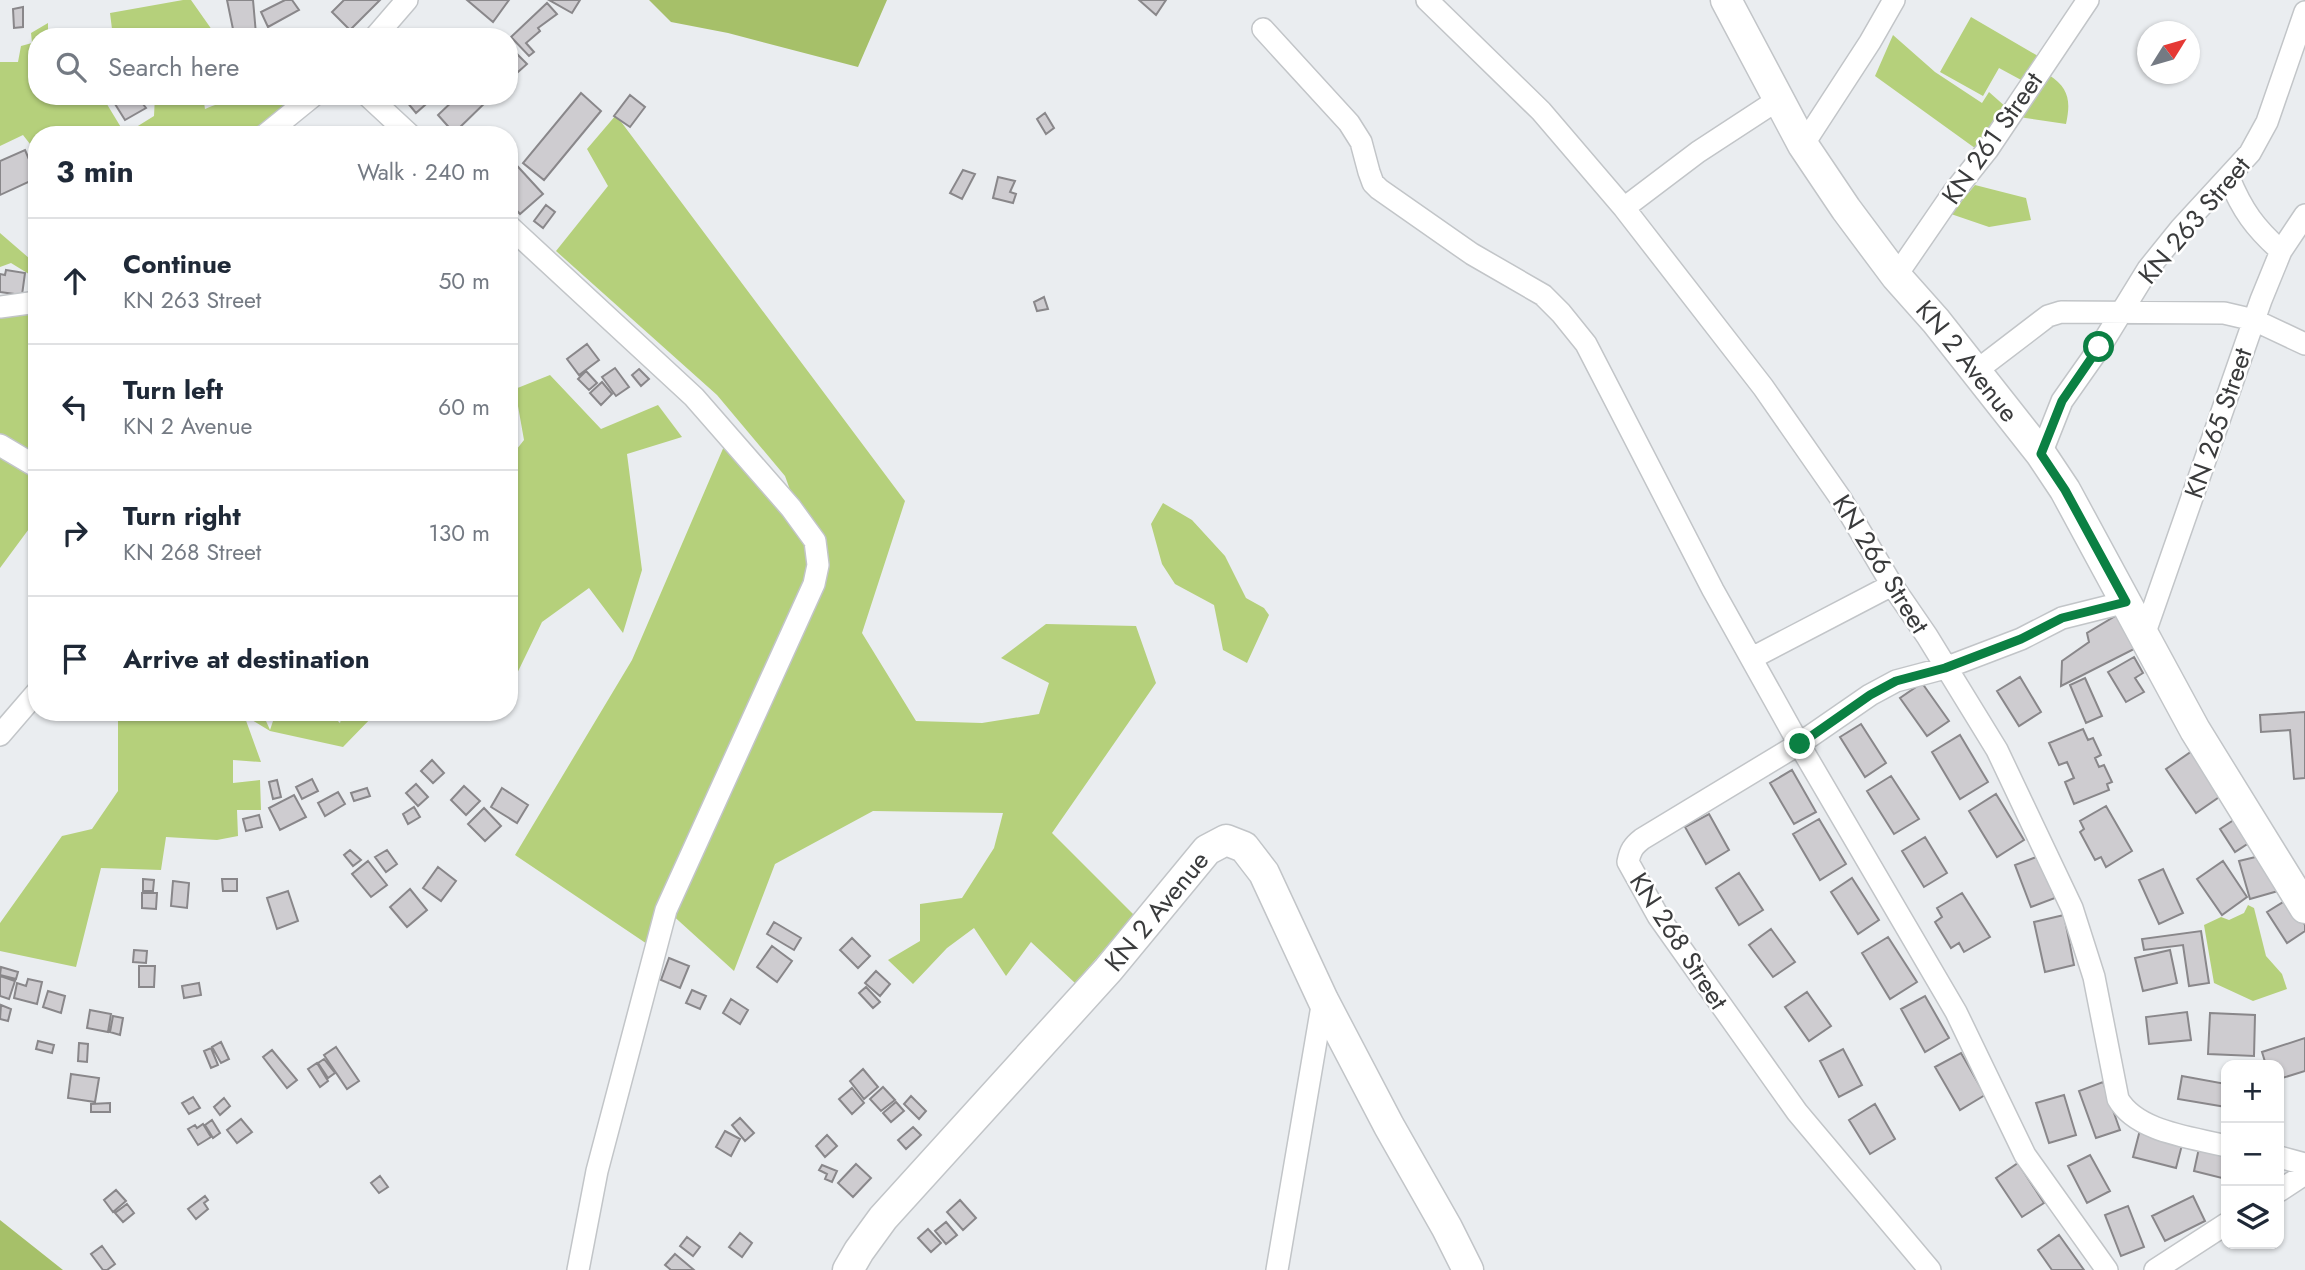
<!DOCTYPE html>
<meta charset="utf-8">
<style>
:root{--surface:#fff;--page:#f6f6f7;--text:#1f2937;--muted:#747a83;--line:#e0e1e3}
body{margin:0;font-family:Jost,sans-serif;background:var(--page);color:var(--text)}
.controls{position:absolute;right:21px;bottom:21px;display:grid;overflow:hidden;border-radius:14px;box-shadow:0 2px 5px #0004}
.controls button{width:63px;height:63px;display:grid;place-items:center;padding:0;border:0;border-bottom:2px solid var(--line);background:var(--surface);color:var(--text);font:35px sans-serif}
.compass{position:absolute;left:2137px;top:21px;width:63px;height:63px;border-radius:50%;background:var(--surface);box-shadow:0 2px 5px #0004;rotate:53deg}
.stop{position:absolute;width:21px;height:21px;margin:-16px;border:5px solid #0b8043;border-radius:50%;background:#fff}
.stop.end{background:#0b8043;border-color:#fff;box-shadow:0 2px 7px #0008}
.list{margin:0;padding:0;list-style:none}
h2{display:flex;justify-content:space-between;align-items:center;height:91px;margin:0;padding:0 28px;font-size:30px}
h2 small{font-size:23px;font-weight:400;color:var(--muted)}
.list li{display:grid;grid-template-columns:46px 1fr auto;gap:21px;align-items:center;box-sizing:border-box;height:126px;padding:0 28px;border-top:2px solid var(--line)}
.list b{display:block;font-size:26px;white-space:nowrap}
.list p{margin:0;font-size:23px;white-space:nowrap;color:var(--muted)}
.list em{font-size:23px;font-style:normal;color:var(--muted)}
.icon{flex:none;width:38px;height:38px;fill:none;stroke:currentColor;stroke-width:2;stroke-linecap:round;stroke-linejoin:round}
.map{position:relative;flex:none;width:2305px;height:1270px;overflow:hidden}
.search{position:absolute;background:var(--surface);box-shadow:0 2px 5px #0004;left:28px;top:28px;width:490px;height:77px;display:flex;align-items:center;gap:18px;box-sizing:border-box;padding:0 24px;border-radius:28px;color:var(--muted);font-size:26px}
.panel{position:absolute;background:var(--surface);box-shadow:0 2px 5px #0004;left:28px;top:126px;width:490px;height:595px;border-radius:28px}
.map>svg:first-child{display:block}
</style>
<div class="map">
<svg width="2305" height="1270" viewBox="0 0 2305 1270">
<rect width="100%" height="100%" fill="#eaedf0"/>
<path fill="#b5d07b" d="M183,0h8l26,37h-104l-3,-24z
M1971,17l67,39 -15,25 -24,-13 -16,28 -43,-24z
M48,23v14h-11v59h65l23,38 29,-18 1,-20h48l2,13c30,-12 51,-20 81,-4l-34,30h-215v18l-14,-18 -23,11v-84h18l3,-16 11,-3 -1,-10z
M1893,35l42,37 47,31 7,-11 18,16 -28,43 -104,-75z
M2049,75c20,13 22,26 17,49l-47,-7z
M616,115l289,386 -43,132 54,88 66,2 57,-9 10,-31 -48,-25 45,-34 90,2 20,57 -104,150 82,82 -59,68 -44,-41 -25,34 -32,-48 -27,20 -34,36 -25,-24 32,-19v-37l42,-6 32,-50 9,-35 -130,-2 -98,53 -41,107 -65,-59 -13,38 -141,-95 117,-195 96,-223 87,122 -30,-83 -68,-81 -161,-144 52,-65 -21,-37z
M1975,185l51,13 5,22 -42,7 -38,-13z
M0,233l37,32v14l-26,-16 -11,4z
M37,302v153l-37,-22v-126z
M550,375l51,54 57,-24 24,32 -55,17 15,116 -19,63 -34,-45 -47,34 -33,68v-231l15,-19 -9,-51z
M0,457l37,16v45l-37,50z
M1163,503l29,17 33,36 21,42 18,10 5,7 -22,48 -24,-13 -9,-45 -39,-21 -13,-20 -11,-40z
M118,712h144l8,18 6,-18h52l12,11 3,-11h34l-34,35 -73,-16 -26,-16 17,47 -28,-2v23l27,-3 1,30h-24l1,26 -21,4 -51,-3 -5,33 -60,-2 -25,99 -76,-16v-28l62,-87 30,-7 26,-38z
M2248,905l6,3 12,48 16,18 5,15 -34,12 -39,-18 -10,-58 17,-8 8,3 15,-7z"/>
<path fill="#a6c069" d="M649,0h238l-29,67 -130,-34 -57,-11z
M0,1220l63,50h-63z"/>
<path fill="#ceccd0" stroke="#89878a" stroke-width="2" d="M227,0h26l3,34h-22z
M285,0h7l7,10 -31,17 -7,-15z
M344,0h36l-30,30 -18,-18z
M467,0h42l-16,22z
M549,0h31l-8,13z
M1139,0h27l-10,15z
M547,3l10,11 -19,14 2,3 -14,12 8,9 -5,4 -18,-19z
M23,7v20l-9,1 -1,-19z
M510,47l17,17 -18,16v-32z
M581,93l20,18 -57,69 -21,-17z
M630,95l15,12 -15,20 -16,-11z
M110,96h45v1l-12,7 3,4 -21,12z
M402,96h32v1l-18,16z
M458,96h34l-38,37 -16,-18z
M1045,113l9,15 -8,6 -9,-15z
M25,150l12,28 -37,17v-34z
M509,157l34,37 -23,20 -11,-12z
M963,170l12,4 -13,25 -12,-6z
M998,177l17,4 -5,11 6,2 -3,9 -20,-5z
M546,205l9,7 -12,16 -9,-7z
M6,270l19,3 -3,22 -22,-3v-18l5,1z
M1044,297l4,12 -11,2 -3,-9z
M587,344l12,16 -20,15 -12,-16z
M615,368l14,19 -13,9 -14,-19z
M639,369l10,10 -8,7 -9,-11z
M586,371l11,12 -8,7 -11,-11z
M602,382l10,12 -11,11 -11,-12z
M2117,615l27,29 -83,42 1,-25 27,-19 -2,-9z
M2134,657l9,16 -8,5 9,14 -18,10 -18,-30z
M2020,677l21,35 -22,14 -22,-35z
M2085,678l17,38 -16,7 -16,-38z
M1922,683l27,38 -22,15 -27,-38z
M2305,712v66l-11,1 -4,-49 -29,2 -1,-17z
M1861,724l25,39 -21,14 -25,-40z
M2083,729l5,11 5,-2 8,17 -6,3 4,9 5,-2 8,17 -5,2 2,6 -35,14 -9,-22 9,-4 -7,-16 -8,3 -10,-22z
M1960,735l28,47 -28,17 -28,-47z
M2195,749l30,44 -29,20 -30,-44z
M432,760l12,13 -11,10 -12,-12z
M1792,770l24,42 -22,12 -24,-41z
M1891,776l28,43 -25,15 -27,-43z
M312,779l6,12 -16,8 -6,-12z
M277,780l4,17 -8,2 -4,-17z
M416,784l12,13 -10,9 -12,-13z
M464,786l16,15 -14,14 -15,-15z
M367,788l3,8 -16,5 -3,-8z
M502,788l26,17 -11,18 -26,-16z
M338,792l7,12 -20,12 -7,-13z
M1996,794l28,46 -27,17 -28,-46z
M294,795l12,22 -26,13 -11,-22z
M2106,806l26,45 -26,16 -5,-10 -6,3 -15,-28 4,-3 -4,-8z
M414,807l6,10 -12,7 -5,-10z
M484,808l17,18 -16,15 -17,-17z
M2246,812l15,23 -26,17 -15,-23z
M1709,814l20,36 -23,14 -21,-37z
M259,815l3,12 -16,4 -3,-12z
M1819,819l27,45 -26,16 -27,-46z
M1925,837l22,36 -23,14 -22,-36z
M350,850l11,10 -8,6 -9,-11z
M387,850l10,14 -11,8 -11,-15z
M2268,854l10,37 -28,8 -11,-38z
M2039,856l16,42 -24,9 -16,-42z
M368,861l19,24 -16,12 -19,-23z
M2223,861l24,36 -25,18 -25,-36z
M438,867l18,14 -15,20 -18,-13z
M2163,869l20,44 -24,11 -20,-44z
M1739,873l24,37 -24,15 -23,-37z
M1852,878l27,42 -21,14 -27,-42z
M143,879l11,1 -1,11h-10z
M222,879h15v12h-14z
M173,881l16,2 -2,25 -16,-2z
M410,889l17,21 -20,17 -17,-20z
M288,891l10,30 -21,8 -10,-31z
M142,893h15l-1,16 -14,-1z
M1962,893l28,44 -26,15 -5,-9 -8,5 -16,-26 7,-5 -5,-9z
M2288,899l17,26v6l-18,12 -20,-31z
M2064,915l10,50 -29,7 -11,-50z
M774,922l27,16 -7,12 -27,-16z
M1771,929l24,33 -22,15 -24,-32z
M2201,931l8,52 -20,3 -6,-41 -39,5 -2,-11z
M1888,937l29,45 -27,17 -28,-46z
M852,938l18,18 -12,12 -18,-18z
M772,946l20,15 -15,21 -20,-15z
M134,950l13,1 -1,12 -13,-1z
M2170,950l7,33 -34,8 -8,-33z
M669,958l20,8 -9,22 -19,-8z
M139,966h16l-1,21h-15z
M1,967l17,5 -2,7 -16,-4z
M876,971l14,13 -10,12 -15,-13z
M0,976l15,5 -6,18 -9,-3z
M28,979l14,3 -5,22 -23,-6 3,-15 9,3z
M199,983l2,12 -17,3 -2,-12z
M866,987l14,15 -7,6 -14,-15z
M692,990l14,6 -6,13 -14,-6z
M48,991l17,5 -4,17 -18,-6z
M1807,992l24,34 -22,15 -24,-34z
M1925,996l24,42 -24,14 -24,-43z
M731,999l17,11 -8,14 -17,-11z
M1,1005l10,4 -3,12 -8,-2z
M90,1010l21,4 -3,18 -21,-4z
M2187,1012l4,28 -42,4 -3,-27z
M2210,1013l45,2 -1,41 -46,-2z
M113,1016l10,2 -3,17 -10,-3z
M2305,1038v33l-26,8v-14h-13l-4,-13z
M38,1041l16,4 -2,8 -16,-4z
M221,1042l8,17 -8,4 -9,-16z
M79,1043l9,1 -1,18 -9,-1z
M336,1047l23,34 -12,8 -23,-34z
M211,1048l7,17 -7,3 -7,-17z
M1843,1049l19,36 -23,12 -19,-36z
M272,1050l25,30 -10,8 -24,-31z
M1961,1053l24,42 -25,15 -25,-43z
M324,1059l11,14 -7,5 -10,-15z
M317,1063l11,18 -8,6 -12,-18z
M863,1069l15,18 -14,12 -14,-18z
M71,1074l28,4 -4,24 -27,-4z
M2182,1076l44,8v23l-48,-8z
M2103,1082l17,48 -24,8 -17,-47z
M883,1087l12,13 -14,11 -11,-12z
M852,1088l12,15 -12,11 -13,-15z
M2064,1095l12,40 -27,8 -13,-40z
M911,1096l15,15 -7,8 -15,-15z
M193,1097l7,11 -11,6 -7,-11z
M224,1098l6,8 -10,9 -6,-8z
M896,1102l8,9 -13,11 -8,-9z
M110,1103v9h-19v-8z
M1875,1104l20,35 -25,15 -21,-34z
M740,1118l14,15 -9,8 -13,-16z
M241,1119l11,13 -15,11 -10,-13z
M212,1120l8,13 -7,5 -8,-13z
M203,1124l8,13 -13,8 -10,-16 7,-4 2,3z
M913,1127l8,8 -15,14 -8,-9z
M2140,1130l43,11 -7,27 -43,-11z
M725,1131l15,8 -9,17 -15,-9z
M827,1135l10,11 -12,11 -9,-11z
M2199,1148l27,6v25l-32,-8z
M2090,1155l20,36 -23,12 -19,-37z
M2018,1163l26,40 -22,14 -26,-39z
M856,1164l15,14 -18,19 -15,-14z
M822,1165l15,6 -5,11 -7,-3 2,-5 -8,-4z
M380,1176l8,11 -9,6 -8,-10z
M116,1190l10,11 -13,11 -9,-12z
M205,1196l3,4 -4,3 4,6 -12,10 -8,-10z
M2193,1196l12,25 -40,20 -13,-25z
M960,1200l16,18 -13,12 -16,-18z
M127,1204l7,9 -11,9 -8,-9z
M2128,1206l16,41 -23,9 -16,-41z
M946,1222l11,13 -11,9 -11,-13z
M928,1229l13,14 -10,9 -13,-14z
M740,1233l12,10 -10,14 -13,-10z
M2059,1235l25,35h-32l-14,-20z
M687,1237l13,10 -7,9 -13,-10z
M102,1246l13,18 -8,6h-4l-12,-16z
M675,1254l19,16h-23l-6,-5z"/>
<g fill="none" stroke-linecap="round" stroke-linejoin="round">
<defs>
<path id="street" d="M1427,0l114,111 83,97
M1263,29l86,94 12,19 8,30 4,11 6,6 93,65 71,41 18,18 25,31 127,246 86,154 157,268 69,143 82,115
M375,37l32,-37
M368,96l42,39
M1779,99l-81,53 -74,56 139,179 78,112 51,86 35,51 70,114 75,158 22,69 24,122c19,33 73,38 108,47
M265,135l48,-39
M1803,145l67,-103 24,-42
M2229,178c13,32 26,50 52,73
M509,226l185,171 97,111 24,33 3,24 -4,19 -148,326 -69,261 -19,99
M1896,276l57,-83 35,-44 100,-149
M0,307l37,-5
M1976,371l72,-55 13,-4 163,1 30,7 51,24
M0,445l37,22
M2041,454l21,-53 38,-54 48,-78 33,-41 69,-75 17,-31 38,-110
M2143,638l118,-338 20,-49 24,-36
M1752,658l140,-73
M0,735l37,-43
M2279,1157l26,7
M2279,1191l26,-17
M1277,1270l46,-270
M1930,1270l-133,-158 -139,-196 -30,-54c2,-11 5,-16 14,-23l157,-95 71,-49 26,-14 49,-13 76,-29 41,-21 64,-16
M2155,1270l71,-46"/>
<g id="secondary">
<path id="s1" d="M1726,0l77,145 43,64 50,67 40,45 105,133 24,36 130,240 110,178"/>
<path id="s2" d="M848,1270l11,-19 24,-33 225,-248 99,-120 19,-10 18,7 20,26 59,127 66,126 58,102 21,42"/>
</g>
</defs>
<use href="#street" stroke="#c2c5c8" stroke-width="24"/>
<use href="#secondary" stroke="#c2c5c8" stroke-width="33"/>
<use href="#street" stroke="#fff" stroke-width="21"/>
<use href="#secondary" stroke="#fff" stroke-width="30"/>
</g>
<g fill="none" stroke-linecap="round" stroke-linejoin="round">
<path stroke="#0b8043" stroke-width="9" d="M1800,744l70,-49 26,-14 49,-13 76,-29 41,-21 64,-16 -61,-112 -24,-36 21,-53 37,-54"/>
</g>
<g text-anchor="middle" stroke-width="5" stroke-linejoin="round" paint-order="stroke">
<g font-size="26" fill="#3a3b3c" stroke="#fff">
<text transform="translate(1992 138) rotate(-55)" y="9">KN 261 Street</text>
<text transform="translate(2194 220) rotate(-50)" y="9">KN 263 Street</text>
<text dy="9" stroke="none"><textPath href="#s1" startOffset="436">KN 2 Avenue</textPath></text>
<text transform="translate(2218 423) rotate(-71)" y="9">KN 265 Street</text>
<text transform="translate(1881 564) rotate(58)" y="9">KN 266 Street</text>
<text dy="9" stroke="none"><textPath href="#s2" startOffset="474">KN 2 Avenue</textPath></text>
<text transform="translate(1679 941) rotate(57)" y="9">KN 268 Street</text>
</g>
</g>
</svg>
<div class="controls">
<button>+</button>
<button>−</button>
<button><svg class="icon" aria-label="layers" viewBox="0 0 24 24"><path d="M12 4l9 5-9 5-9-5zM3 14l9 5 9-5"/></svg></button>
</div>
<svg class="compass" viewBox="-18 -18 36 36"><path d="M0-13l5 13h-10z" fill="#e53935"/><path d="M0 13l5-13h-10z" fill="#747a83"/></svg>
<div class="stop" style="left:2099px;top:347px"></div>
<div class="stop end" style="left:1800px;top:744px"></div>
<div class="search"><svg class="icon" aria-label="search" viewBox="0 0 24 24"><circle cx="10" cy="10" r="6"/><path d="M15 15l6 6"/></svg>Search here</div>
<section class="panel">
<h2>3 min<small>Walk · 240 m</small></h2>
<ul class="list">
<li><svg class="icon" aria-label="ahead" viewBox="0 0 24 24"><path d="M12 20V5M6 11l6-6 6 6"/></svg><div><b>Continue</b><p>KN 263 Street</p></div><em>50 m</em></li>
<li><svg class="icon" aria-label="left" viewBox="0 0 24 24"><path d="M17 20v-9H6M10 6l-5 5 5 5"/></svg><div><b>Turn left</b><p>KN 2 Avenue</p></div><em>60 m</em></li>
<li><svg class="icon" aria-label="right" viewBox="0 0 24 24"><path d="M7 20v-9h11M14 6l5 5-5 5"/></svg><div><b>Turn right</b><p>KN 268 Street</p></div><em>130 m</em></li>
<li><svg class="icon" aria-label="arrive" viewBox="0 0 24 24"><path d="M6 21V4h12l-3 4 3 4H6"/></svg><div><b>Arrive at destination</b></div></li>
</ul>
</section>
</div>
